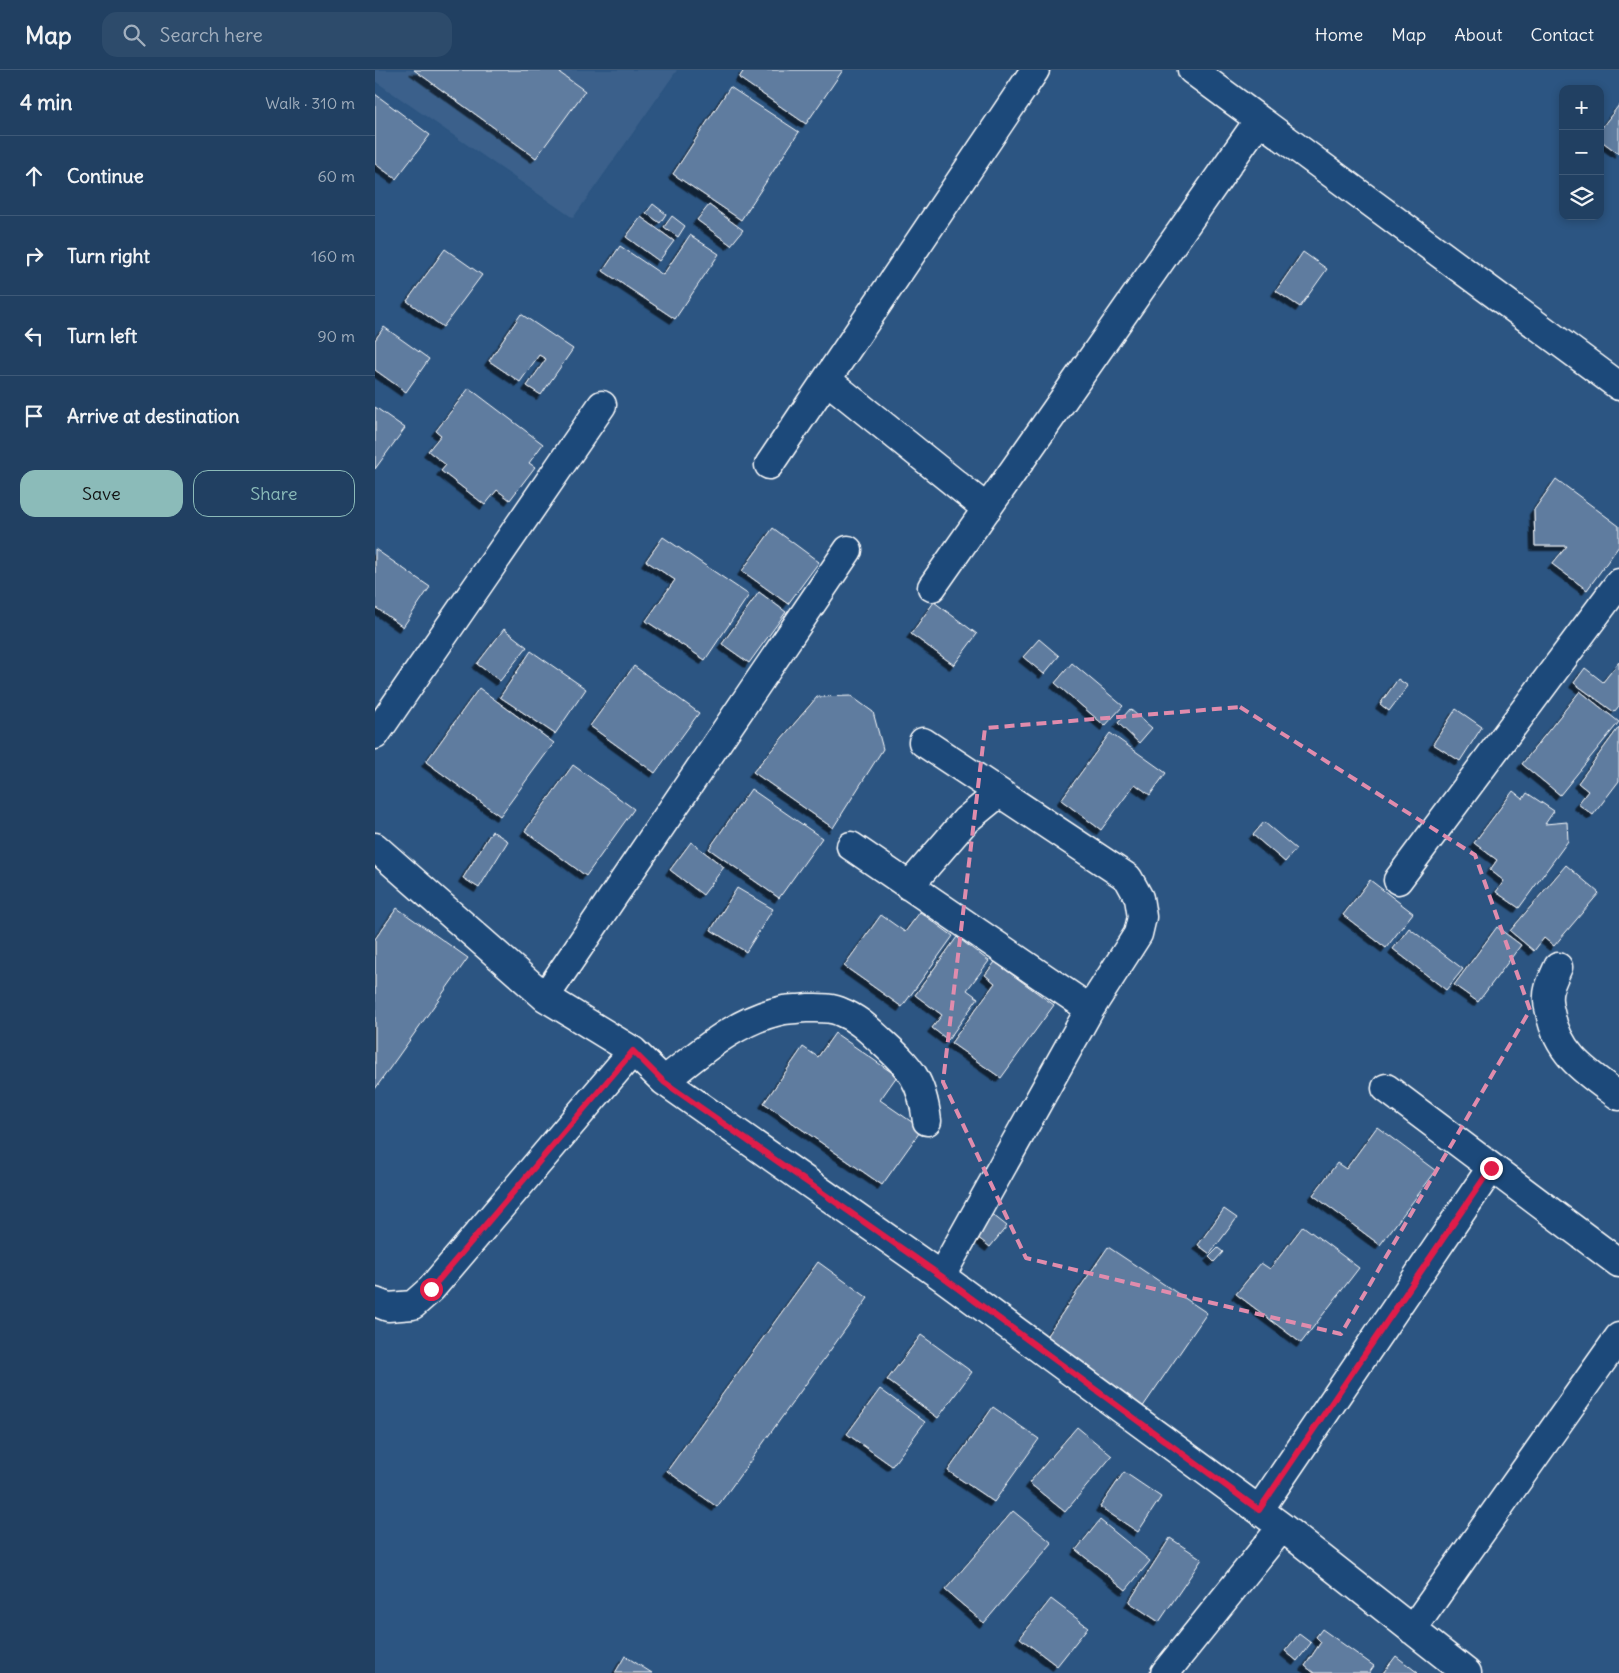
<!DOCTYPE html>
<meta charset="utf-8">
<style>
:root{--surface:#214062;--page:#2d4b6b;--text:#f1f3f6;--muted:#a2afbe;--line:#3e5977;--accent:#8bbbb9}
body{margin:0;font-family:Delius,sans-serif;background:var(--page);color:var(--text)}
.controls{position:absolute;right:15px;top:15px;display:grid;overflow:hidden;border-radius:10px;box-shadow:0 2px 8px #0003}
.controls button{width:45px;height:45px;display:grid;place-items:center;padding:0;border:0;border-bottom:1px solid var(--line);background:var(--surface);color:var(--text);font:25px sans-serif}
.stop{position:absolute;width:15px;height:15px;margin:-11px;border:4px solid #e11d48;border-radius:50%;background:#fff}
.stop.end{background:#e11d48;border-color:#fff;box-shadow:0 1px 5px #0008}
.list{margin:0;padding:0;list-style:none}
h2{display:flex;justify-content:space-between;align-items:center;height:65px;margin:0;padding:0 20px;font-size:21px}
h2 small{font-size:16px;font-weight:400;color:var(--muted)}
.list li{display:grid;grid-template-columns:32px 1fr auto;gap:15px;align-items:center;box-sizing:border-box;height:80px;padding:0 20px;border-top:1px solid var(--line)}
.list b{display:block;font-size:19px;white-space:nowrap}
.list em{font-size:16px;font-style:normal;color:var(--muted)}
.actions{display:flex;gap:10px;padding:15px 20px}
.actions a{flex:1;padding:11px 0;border:1px solid var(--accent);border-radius:15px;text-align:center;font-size:18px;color:var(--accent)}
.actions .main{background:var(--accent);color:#111}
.icon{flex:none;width:28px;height:28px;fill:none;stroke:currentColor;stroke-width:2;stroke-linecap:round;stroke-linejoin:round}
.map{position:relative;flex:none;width:1244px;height:1603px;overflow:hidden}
header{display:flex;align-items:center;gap:30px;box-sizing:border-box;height:70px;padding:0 25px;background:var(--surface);border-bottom:1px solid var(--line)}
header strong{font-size:24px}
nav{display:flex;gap:28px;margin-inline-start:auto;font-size:18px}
.search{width:350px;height:45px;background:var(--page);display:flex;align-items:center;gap:12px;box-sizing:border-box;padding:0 18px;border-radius:15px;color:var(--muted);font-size:19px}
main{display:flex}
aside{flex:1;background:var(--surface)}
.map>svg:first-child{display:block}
</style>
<header>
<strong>Map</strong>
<div class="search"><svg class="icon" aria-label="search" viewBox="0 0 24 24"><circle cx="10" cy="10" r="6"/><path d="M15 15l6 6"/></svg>Search here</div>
<nav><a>Home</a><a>Map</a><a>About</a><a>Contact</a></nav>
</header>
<main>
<aside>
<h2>4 min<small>Walk · 310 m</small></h2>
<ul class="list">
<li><svg class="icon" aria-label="ahead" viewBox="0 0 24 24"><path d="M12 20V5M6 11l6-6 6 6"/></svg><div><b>Continue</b></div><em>60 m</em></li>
<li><svg class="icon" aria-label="right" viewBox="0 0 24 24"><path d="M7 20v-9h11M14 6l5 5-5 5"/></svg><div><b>Turn right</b></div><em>160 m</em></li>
<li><svg class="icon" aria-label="left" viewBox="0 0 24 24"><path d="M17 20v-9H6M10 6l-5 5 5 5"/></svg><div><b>Turn left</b></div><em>90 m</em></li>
<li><svg class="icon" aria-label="arrive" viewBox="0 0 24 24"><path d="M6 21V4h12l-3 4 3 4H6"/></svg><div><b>Arrive at destination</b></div></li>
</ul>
<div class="actions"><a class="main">Save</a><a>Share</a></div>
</aside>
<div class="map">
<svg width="1244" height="1603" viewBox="0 0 1244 1603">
<defs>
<filter id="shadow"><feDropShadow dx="-4.5" dy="4.5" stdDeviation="0" flood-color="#0009"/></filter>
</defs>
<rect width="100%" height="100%" fill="#2c5582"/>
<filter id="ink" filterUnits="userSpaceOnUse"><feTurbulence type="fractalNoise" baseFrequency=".02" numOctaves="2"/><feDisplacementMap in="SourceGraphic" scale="10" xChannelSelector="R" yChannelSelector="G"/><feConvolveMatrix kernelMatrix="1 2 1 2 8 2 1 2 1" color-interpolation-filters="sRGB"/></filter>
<g filter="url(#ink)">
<path fill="#3b618b" d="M0,0h302l-104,148 -198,-137z"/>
<path fill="#5e7c9f" stroke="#fff" filter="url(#shadow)" d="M39,0h148l-2,3 25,18 -49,67z
M369,0h99l-37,54 -67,-46z
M355,17l69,45 -58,88 -68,-46z
M0,24l55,41 -34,44 -21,-15z
M1244,35v49l-19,-14v-10z
M278,134l13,10 -6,9 -14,-10z
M334,135l34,25 -12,15 -34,-25z
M297,146l13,10 -7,11 -14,-10z
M266,147l33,24 -15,20 -33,-24z
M315,165l29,19 -44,65 -72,-48 17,-25 43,29z
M70,179l37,26 -39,52 -36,-26z
M928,182l24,17 -27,38 -24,-16z
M146,244l52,35 -32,46 -14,-9 19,-27 -7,-4 -19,27 -31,-21z
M9,257l45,32 -23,33 -31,-22v-30z
M94,318l74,56 -14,19 6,4 -25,33 -13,-10 -12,15 -44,-34 5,-6 -18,-14 13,-16 -5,-4z
M0,337l30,21 -30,41z
M1181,409l63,47v20l-32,44 -35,-26 15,-18h-32l-1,-36z
M398,458l46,34 -31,42 -46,-33z
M288,467l86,58 -44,65 -59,-39 29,-41 -29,-19z
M0,479l55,38 -27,40 -28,-20z
M384,522l27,20 -37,51 -27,-19z
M559,532l43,32 -23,31 -43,-31z
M129,559l23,18 -27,34 -23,-17z
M664,569l20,17 -15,18 -21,-17z
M156,581l55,38 -31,45 -55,-37z
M1244,592v44l-5,6 -40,-29 11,-15 18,14z
M697,593l51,43 -18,20 -50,-43z
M259,596l65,47 -44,60 -65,-47z
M1023,609l10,7 -19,25 -9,-7z
M104,618l75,55 -54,73 -74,-54z
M1205,621l39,31 -59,73 -38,-31z
M476,626l22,16 10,37 -50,79 -80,-56 64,-75z
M755,639l22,19 -13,15 -21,-20z
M1081,639l26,18 -22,34 -27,-17z
M1244,657v54l-26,34 -15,-11 10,-13 -10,-8z
M735,663l56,40 -16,22 -15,-11 -34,46 -40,-30z
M198,695l61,44 -48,67 -61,-45z
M376,719l71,49 -43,60 -70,-49z
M1138,721l10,8 4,-6 27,18 -9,13 22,-2 1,19 -49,67 -23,-16 8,-11 -14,-11 7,-10 -23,-17z
M889,752l32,27 -11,13 -32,-27z
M117,761l16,10 -29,47 -16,-10z
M316,772l33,25 -21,28 -33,-25z
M1191,795l33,28 -45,53 -10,-8 -10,13 -24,-20z
M995,810l43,33 -27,35 -43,-33z
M362,818l36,21 -27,43 -35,-22z
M22,838l71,50 -93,131v-150z
M545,842l33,24 -51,71 -58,-41 37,-51 24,17z
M1122,857l24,18 -43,57 -24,-17z
M1034,858l54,41 -17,21 -53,-41z
M582,867l32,24 -22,29 11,8 -30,42 -16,-12 10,-13 -27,-20z
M620,892l59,43 -53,73 -50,-35 44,-60 -10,-8z
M460,963l62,43 -17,24 42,29 -40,56 -118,-82 39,-56 15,10z
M1002,1057l59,44 -56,74 -67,-50 24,-32 9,6z
M609,1138l23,18 -17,21 -22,-17z
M849,1139l13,9 -27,36 -12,-9z
M928,1156l56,42 -58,75 -65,-49 25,-31 9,6z
M733,1177l99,66 -67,98 -99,-67z
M843,1178l5,4 -9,10 -5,-5z
M443,1192l50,36 -151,209 -50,-36z
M546,1265l51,37 -34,46 -51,-38z
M505,1319l45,33 -33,44 -45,-32z
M618,1337l46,32 -45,63 -46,-31z
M702,1357l35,29 -47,56 -36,-29z
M749,1402l37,25 -23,35 -38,-25z
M638,1441l39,32 -68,80 -39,-33z
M725,1450l50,41 -24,29 -50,-40z
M795,1468l32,21 -43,63 -30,-20z
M676,1529l37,28 -31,39 -37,-28z
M947,1559l52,37 -5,7h-55l-9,-7 16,-24 -5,-5z
M924,1564l12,9 -14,18 -12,-10z
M250,1586l27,17h-37z
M1021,1586l22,17h-35z"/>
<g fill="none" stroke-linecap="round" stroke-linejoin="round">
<defs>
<path id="street" d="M817,0l427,316
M452,310l160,129
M394,395l266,-395
M557,517l327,-467
M0,665l227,-330
M548,672l205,136 11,20 3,19 -4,17 -48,75 -149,267
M476,776l239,163
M0,777l170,150 88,54 31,30 277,195 341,251 185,146
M1023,810l221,-297
M534,816l57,-66 33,-27
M1183,897c-3,7 -7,15 -9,22 -2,7 -1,16 1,23 8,43 36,60 69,84
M170,927l303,-447
M289,1011c36,-28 73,-62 120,-71 8,-1 16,-1 23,-2 11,0 25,-1 34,4 16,6 28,18 40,29 30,27 41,39 46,80
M1011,1018l233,175
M0,1232l13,5 25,-2 18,-16 202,-238
M884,1440l232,-342
M1037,1560l207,-293
M790,1603l117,-146"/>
</defs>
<use href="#street" stroke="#fff" stroke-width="31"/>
<use href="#street" stroke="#1f4a7a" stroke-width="28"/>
</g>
</g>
<g fill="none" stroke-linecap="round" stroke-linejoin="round" filter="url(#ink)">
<path stroke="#e11d48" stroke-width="6" d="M56,1219l202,-238 31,31 277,194 318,234 232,-342"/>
</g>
<path fill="none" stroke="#e08cad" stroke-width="4" stroke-dasharray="10 6" stroke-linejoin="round" d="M865,637l235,148 55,155 -189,324 -315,-76 -83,-176 42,-354z"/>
</svg>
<div class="controls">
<button>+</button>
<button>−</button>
<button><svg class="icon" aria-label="layers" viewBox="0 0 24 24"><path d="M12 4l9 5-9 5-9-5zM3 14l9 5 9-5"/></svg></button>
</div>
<div class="stop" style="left:56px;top:1219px"></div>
<div class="stop end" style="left:1116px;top:1098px"></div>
</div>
</main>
